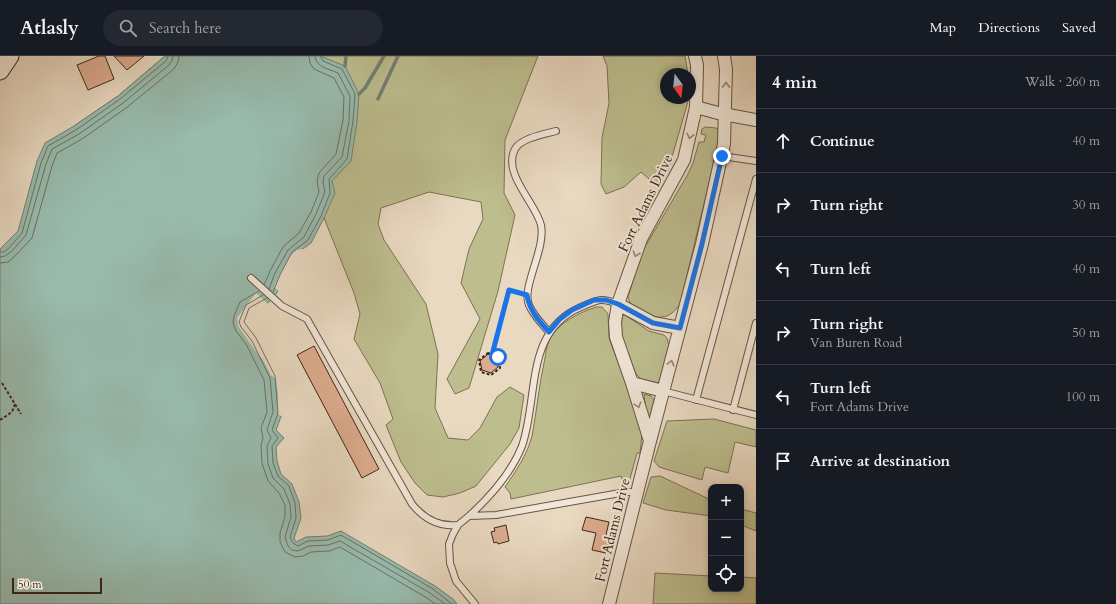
<!DOCTYPE html>
<meta charset="utf-8">
<style>
:root{--surface:#171b24;--page:#242831;--text:#f1f3f6;--muted:#9ea1a6;--line:#363941}
body{margin:0;font-family:Cardo,serif;background:var(--page);color:var(--text)}
.controls{position:absolute;right:12px;bottom:12px;display:grid;overflow:hidden;border-radius:8px;box-shadow:0 2px 6px #0003}
.controls button{width:36px;height:36px;display:grid;place-items:center;padding:0;border:0;border-bottom:1px solid var(--line);background:var(--surface);color:var(--text);font:20px sans-serif}
.compass{position:absolute;left:660px;top:12px;width:36px;height:36px;border-radius:50%;background:var(--surface);box-shadow:0 2px 6px #0003;rotate:165deg}
.scale{position:absolute;left:12px;bottom:10px;width:90px;box-sizing:border-box;padding-left:4px;border:2px solid #3b271a;border-top:0;font-size:11px;line-height:14px;white-space:nowrap;color:#3b271a;-webkit-text-stroke:3px #f1e6d7;paint-order:stroke}
.stop{position:absolute;width:12px;height:12px;margin:-9px;border:3px solid #1a73e8;border-radius:50%;background:#fff}
.stop.end{background:#1a73e8;border-color:#fff;box-shadow:0 1px 4px #0008}
.list{margin:0;padding:0;list-style:none}
h2{display:flex;justify-content:space-between;align-items:center;height:52px;margin:0;padding:0 16px;font-size:17px}
h2 small{font-size:13px;font-weight:400;color:var(--muted)}
.list li{display:grid;grid-template-columns:26px 1fr auto;gap:12px;align-items:center;box-sizing:border-box;height:64px;padding:0 16px;border-top:1px solid var(--line)}
.list b{display:block;font-size:15px;white-space:nowrap}
.list p{margin:0;font-size:13px;white-space:nowrap;color:var(--muted)}
.list em{font-size:13px;font-style:normal;color:var(--muted)}
.icon{flex:none;width:22px;height:22px;fill:none;stroke:currentColor;stroke-width:2;stroke-linecap:round;stroke-linejoin:round}
.map{position:relative;flex:none;width:756px;height:548px;overflow:hidden}
header{display:flex;align-items:center;gap:24px;box-sizing:border-box;height:56px;padding:0 20px;background:var(--surface);border-bottom:1px solid var(--line)}
header strong{font-size:19px}
nav{display:flex;gap:22px;margin-inline-start:auto;font-size:14px}
.search{width:280px;height:36px;background:var(--page);display:flex;align-items:center;gap:10px;box-sizing:border-box;padding:0 14px;border-radius:22px;color:var(--muted);font-size:15px}
main{display:flex}
aside{flex:1;background:var(--surface)}
.map>svg:first-child{display:block}
</style>
<header>
<strong>Atlasly</strong>
<div class="search"><svg class="icon" aria-label="search" viewBox="0 0 24 24"><circle cx="10" cy="10" r="6"/><path d="M15 15l6 6"/></svg>Search here</div>
<nav><a>Map</a><a>Directions</a><a>Saved</a></nav>
</header>
<main>
<div class="map">
<svg width="756" height="548" viewBox="0 0 756 548">
<rect width="100%" height="100%" fill="#e9d9c1"/>
<filter id="stains"><feTurbulence type="fractalNoise" baseFrequency=".005" numOctaves="4"/><feColorMatrix values="0 0 0 0 .2 0 0 0 0 .09 0 0 0 0 .02 0 0 0 .5 -.17"/></filter>
<radialGradient id="worn" r=".72"><stop offset=".6" stop-color="#630" stop-opacity="0"/><stop offset="1" stop-color="#630" stop-opacity=".3"/></radialGradient>
<path fill="#bdbd8e" stroke="#7c7254" d="M165,0h373l-33,84 -1,53 11,22 -17,76 -29,97 -14,6 -8,-15 33,-60 -19,-36 8,-34 14,-30 -2,-17 -52,-10 -48,16 -3,16 6,16 42,64 12,50 -3,54 13,30 20,2 12,-12 17,-31 13,-10 14,8 -5,33 -9,16 -34,42 -16,7 -17,4 -16,-2 -12,-12 -14,-21 -15,-37 7,-6 -13,-36 -26,-44 6,-25 -6,-21 -30,-75 -250,-92 44,-30z
M603,0h82l3,18h-22v24h23l-21,73 -11,15 -16,-14 -17,15 -18,7 -5,-10 1,-46 7,-35 -2,-37z
M705,71c7,1 13,-1 16,6l-41,171c-16,24 -32,10 -50,-1l-2,-6 14,-45 46,-78 5,-11 6,-21h5l2,-7 -5,-1 1,-5z
M596,251h6l6,7 1,24 25,68 8,29 -2,18h-3l-9,33h-4l-3,-10 -110,23 -1,-6 -5,-6c11,-16 22,-32 27,-51 5,-26 7,-52 13,-78 1,-7 2,-15 6,-21 8,-14 29,-25 45,-30z
M625,259l24,16 15,4 3,3 2,8 -10,36 -1,1 -17,-4 -5,-5 -14,-36 -1,-8 1,-14z
M644,338l7,2 3,4 -5,21h-2z
M714,363l42,11v17l-21,-5 -7,31 -23,-6 -3,13 -43,-13 -5,-6 13,-40z
M660,420l51,24v16l-45,-6 -23,-7 8,-26z
M741,453l15,4v18l-15,-6z
M655,517l56,3v13h30v-12l15,1v26h-103z"/>
<path fill="#98bbae" stroke="#738073" d="M165,0h155l25,10 14,28 -2,28 -6,39 -19,20 3,12 -11,25 -13,25 -15,11 -13,23 -6,16 -8,9 -17,9 -4,10 30,54 4,39 -6,16 8,8 -8,9 1,14 4,13 11,10 7,18 2,16 -7,20 2,4 10,-5 21,-1 14,-5 94,55 18,13 4,5h-457v-355l18,-18 19,-70 8,-18 29,-17 44,-30z"/>
<path fill="#e9d9c1" d="M303,193l1,2 -7,5 -12,22 -5,14 -6,-5 6,-13 10,-18 7,-6z
M256,237l13,12 -15,8 -4,8 11,14 19,40 4,39 -1,3 -5,-3v-20l-2,-15 -5,-4 -8,-15 -9,-11 -16,-23 -1,-8z"/>
<g fill="none" stroke-linecap="round" stroke-linejoin="round">
<path stroke="#6a7164" stroke-width="1" d="M0,196h4l5,-4 13,-15 19,-70 7,-17 28,-16 44,-31 46,-38 2,-5
M0,201l5,-1 7,-5 14,-16 20,-71 6,-15 27,-15 44,-31 46,-38 3,-5 1,-4
M0,207l8,-1 7,-6 17,-18 20,-72 5,-13 25,-14 44,-31 48,-39 4,-7 1,-6
M264,229l6,-14 13,-24 16,-14 12,-21 8,-20 -2,-11 2,-8 17,-19 7,-34 1,-23 -10,-19 -20,-9 -4,-6 -1,-7
M269,233l6,-16 13,-23 16,-13 12,-23 9,-22 -2,-10 1,-6 18,-19 7,-36 1,-25 -12,-23c-8,-4 -22,-5 -23,-17
M259,235l-19,11 -6,14 -1,7 3,8 10,13 18,36 3,32 -6,16 2,10 -2,7 1,18 6,18 11,12 6,12v12l-5,16v9l5,10 10,5 8,-1 8,-4 18,-1 11,-4 87,51 8,6
M273,236l7,-17 12,-23 16,-12 13,-24 9,-23 -1,-14 18,-20 6,-38 2,-27 -13,-25 -19,-8 -3,-5
M263,239l-17,10 -7,17 2,5 11,14 18,37 3,34 -6,18 4,8 -4,8 1,18 5,14 11,11 6,15 1,13 -6,20 3,9 4,4 6,1 11,-5 19,-1 12,-4 90,52 15,11
M267,242l-18,10 -5,14 12,16 19,38 3,37 -6,17 6,8 -6,8 1,17 5,13 11,10 6,17 1,15 -6,19 3,6 5,3 10,-5 20,-1 13,-5 92,54 19,15"/>
<path stroke="#738073" stroke-width="3.5" d="M345,10l1,-10
M359,38l6,-6 19,-32
M378,43l20,-43"/>
</g>
<path fill="#ddac8f" stroke="#3b271a" d="M99,0h6l9,23 -26,11 -11,-25z
M114,0h30l-17,14z
M314,290l65,123 -17,9 -65,-123z
M488,298l9,3 1,10 -7,6 -9,-3 -2,-9z
M586,461l23,5 -4,17 4,1 -3,13 -14,-3 4,-17 -14,-3z
M506,469l3,16 -11,3 -1,-2 -3,1 -3,-11 4,-1 -1,-3z"/>
<g fill="none" stroke-linecap="round" stroke-linejoin="round">
<defs>
<path id="service" d="M722,100l34,5
M251,222l31,28 25,13 105,185c12,15 27,23 46,21
M549,276c-7,-8 -16,-17 -20,-27 -8,-17 17,-56 12,-80 -5,-22 -39,-51 -26,-76 6,-11 30,-15 41,-18
M663,335l93,24
M696,344l60,-221
M733,354l23,-87
M469,460c22,-20 42,-42 53,-70 17,-49 2,-115 59,-139 17,-7 19,-10 37,-3
M475,548l-19,-23 -6,-18 -1,-19 4,-10 5,-9 11,-9 27,-1 130,-23h11"/>
<path id="minor" d="M696,51l22,6 38,7
M618,248l35,19 27,5
M632,327l31,8
M650,385l-18,-58 -16,-46 -1,-15 3,-18 23,-65 43,-79 12,-53 1,-42 -2,-9
M609,548l41,-163 52,-197 22,-100 2,-75 -2,-13"/>
<path id="secondary" d="M0,15l10,-15"/>
</defs>
<use href="#service" stroke="#665444" stroke-width="8"/>
<use href="#minor" stroke="#665444" stroke-width="14"/>
<use href="#secondary" stroke="#3b271a" stroke-width="19"/>
<path stroke="#3b271a" stroke-width="2" stroke-dasharray="3 2" stroke-linecap="butt" d="M488,297l10,4 2,11 -9,7 -10,-3 -2,-12z
M492,299l17,-65 11,3
M2,327l19,31
M0,364l12,-8 3,-8"/>
<use href="#service" stroke="#f1e6d7" stroke-width="6"/>
<use href="#minor" stroke="#f1e6d7" stroke-width="12"/>
<use href="#secondary" stroke="#f1e6d7" stroke-width="17"/>
</g>
<defs><path id="oneway-chevron" d="M-2-3.5L2.5 0L-2 3.5" fill="none" stroke-width="1.6" stroke-linecap="round" stroke-linejoin="round"/></defs>
<g stroke="#968678">
<use href="#oneway-chevron" transform="translate(726 29) rotate(-89)"/>
<use href="#oneway-chevron" transform="translate(690 80) rotate(103)"/>
<use href="#oneway-chevron" transform="translate(636 198) rotate(109)"/>
<use href="#oneway-chevron" transform="translate(671 307) rotate(-75)"/>
<use href="#oneway-chevron" transform="translate(638 349) rotate(73)"/>
</g>
<g fill="none" stroke-linecap="round" stroke-linejoin="round">
<path stroke="#1a73e8" stroke-width="5" d="M498,301l-6,-2 17,-65 18,5c2,15 12,26 22,37l11,-13 12,-9 22,-10h12l12,4 35,19 27,5 22,-84 20,-88"/>
</g>
<g text-anchor="middle" stroke-width="4" stroke-linejoin="round" paint-order="stroke">
<g font-size="14" fill="#3b271a" stroke="#f1e6d7">
<text transform="translate(645 147) rotate(-64)" y="5">Fort Adams Drive</text>
<text transform="translate(612 474) rotate(-76)" y="5">Fort Adams Drive</text>
</g>
</g>
<rect width="100%" height="100%" filter="url(#stains)"/>
<rect width="100%" height="100%" fill="url(#worn)"/>
</svg>
<div class="controls">
<button>+</button>
<button>−</button>
<button><svg class="icon" aria-label="locate" viewBox="0 0 24 24"><circle cx="12" cy="12" r="6"/><path d="M12 2v4M12 18v4M2 12h4M18 12h4"/></svg></button>
</div>
<svg class="compass" viewBox="-18 -18 36 36"><path d="M0-13l5 13h-10z" fill="#e53935"/><path d="M0 13l5-13h-10z" fill="#9ea1a6"/></svg>
<div class="scale">50 m</div>
<div class="stop" style="left:498px;top:301px"></div>
<div class="stop end" style="left:722px;top:100px"></div>
</div>
<aside>
<h2>4 min<small>Walk · 260 m</small></h2>
<ul class="list">
<li><svg class="icon" aria-label="ahead" viewBox="0 0 24 24"><path d="M12 20V5M6 11l6-6 6 6"/></svg><div><b>Continue</b></div><em>40 m</em></li>
<li><svg class="icon" aria-label="right" viewBox="0 0 24 24"><path d="M7 20v-9h11M14 6l5 5-5 5"/></svg><div><b>Turn right</b></div><em>30 m</em></li>
<li><svg class="icon" aria-label="left" viewBox="0 0 24 24"><path d="M17 20v-9H6M10 6l-5 5 5 5"/></svg><div><b>Turn left</b></div><em>40 m</em></li>
<li><svg class="icon" aria-label="right" viewBox="0 0 24 24"><path d="M7 20v-9h11M14 6l5 5-5 5"/></svg><div><b>Turn right</b><p>Van Buren Road</p></div><em>50 m</em></li>
<li><svg class="icon" aria-label="left" viewBox="0 0 24 24"><path d="M17 20v-9H6M10 6l-5 5 5 5"/></svg><div><b>Turn left</b><p>Fort Adams Drive</p></div><em>100 m</em></li>
<li><svg class="icon" aria-label="arrive" viewBox="0 0 24 24"><path d="M6 21V4h12l-3 4 3 4H6"/></svg><div><b>Arrive at destination</b></div></li>
</ul>
</aside>
</main>
